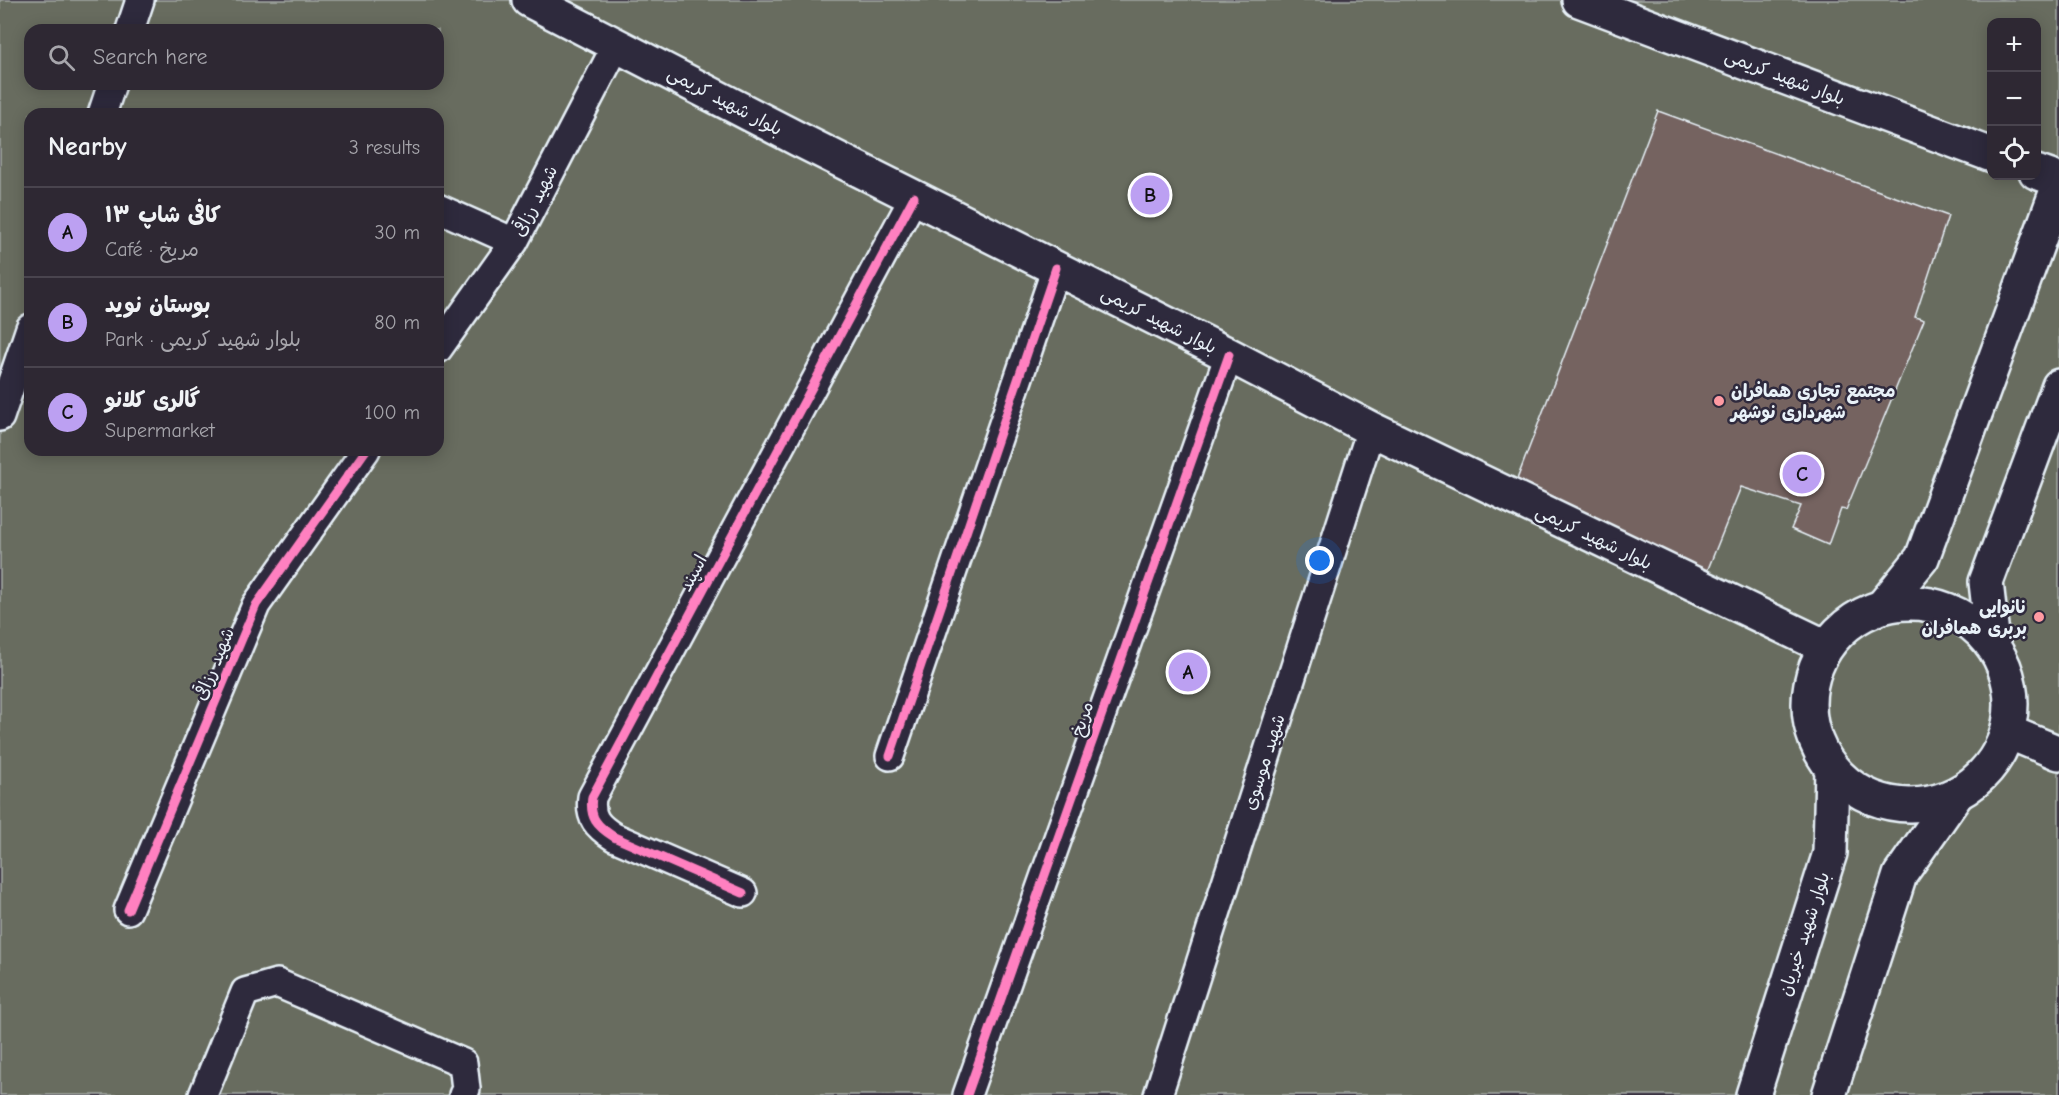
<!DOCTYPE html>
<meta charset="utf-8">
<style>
:root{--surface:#2e2833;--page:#36303b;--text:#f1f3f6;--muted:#a7a6ac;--line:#49444e;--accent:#bca0f2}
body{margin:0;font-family:"Comic Neue","Playpen Sans Arabic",sans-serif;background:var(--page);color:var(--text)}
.controls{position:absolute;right:18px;top:18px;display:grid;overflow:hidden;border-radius:12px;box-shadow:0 3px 15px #0003}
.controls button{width:54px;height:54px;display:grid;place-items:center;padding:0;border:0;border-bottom:2px solid var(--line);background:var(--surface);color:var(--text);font:30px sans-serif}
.you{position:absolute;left:1320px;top:561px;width:21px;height:21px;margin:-15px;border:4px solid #fff;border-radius:50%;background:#1a73e8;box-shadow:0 0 0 9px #1a73e833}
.badge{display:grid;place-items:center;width:39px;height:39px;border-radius:50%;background:var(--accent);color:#111;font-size:20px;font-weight:700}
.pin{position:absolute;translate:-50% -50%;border:3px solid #fff;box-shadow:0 2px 6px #0006}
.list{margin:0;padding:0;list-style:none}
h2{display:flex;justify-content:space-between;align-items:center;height:78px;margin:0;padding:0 24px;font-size:26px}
h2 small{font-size:20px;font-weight:400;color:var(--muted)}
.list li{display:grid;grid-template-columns:39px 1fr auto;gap:18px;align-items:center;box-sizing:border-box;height:90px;padding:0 24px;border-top:2px solid var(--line)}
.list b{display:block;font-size:22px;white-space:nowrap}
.list p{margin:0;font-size:20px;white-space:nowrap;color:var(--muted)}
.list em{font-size:20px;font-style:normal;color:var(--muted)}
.icon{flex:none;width:33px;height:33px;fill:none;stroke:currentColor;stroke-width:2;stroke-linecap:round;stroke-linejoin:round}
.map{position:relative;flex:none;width:2059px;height:1095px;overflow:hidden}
.search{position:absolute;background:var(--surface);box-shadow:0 3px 15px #0003;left:24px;top:24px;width:420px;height:66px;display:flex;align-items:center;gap:15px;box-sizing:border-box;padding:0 21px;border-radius:18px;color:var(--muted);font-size:22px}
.panel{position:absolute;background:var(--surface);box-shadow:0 3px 15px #0003;left:24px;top:108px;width:420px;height:348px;border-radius:18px}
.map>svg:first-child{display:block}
</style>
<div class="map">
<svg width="2059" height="1095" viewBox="0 0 2059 1095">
<rect width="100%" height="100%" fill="#3d3644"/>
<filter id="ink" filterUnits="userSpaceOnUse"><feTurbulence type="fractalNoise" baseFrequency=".0167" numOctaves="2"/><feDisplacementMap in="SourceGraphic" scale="12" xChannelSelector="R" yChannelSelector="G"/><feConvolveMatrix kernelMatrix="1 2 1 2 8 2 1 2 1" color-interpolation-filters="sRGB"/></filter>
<g filter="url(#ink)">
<path fill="#686c5e" stroke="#a8aeab" stroke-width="1.5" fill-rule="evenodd" d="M0,0h2059v1095h-2059zM1992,22h44v154h-44zM30,30h408v54h-408zM30,114h408v336h-408z"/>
<path fill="#756461" stroke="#e8f1f8" stroke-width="1.5" d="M1658,111l290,105 -33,101 9,3 -78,190 -5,-1 -13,36 -37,-16 10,-23 -60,-19 -35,87 -190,-92z"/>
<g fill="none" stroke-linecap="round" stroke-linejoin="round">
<defs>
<path id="minor" d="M130,30l10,-30
M102,114l10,-30
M438,208l76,34
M438,349l76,-107 103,-198
M0,417l30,-89
M890,756l166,-488
M743,893l-129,-56c-17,-11 -25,-19 -22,-40l322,-600
M128,910l128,-305 110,-155
M203,1095l42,-103 32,-9 186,80 3,26 -3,6
M967,1095l262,-740
M1158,1095l213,-666"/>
<path id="secondary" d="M1882,607l40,-49 137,-373
M1993,644l-7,-62 73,-196
M1753,1095l77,-242 2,-84
M1829,1095l71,-220 56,-80"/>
<path id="primary" d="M529,0l269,139 431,216 142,74 455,218
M1579,0l413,155
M2036,172l23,8
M1809 704a101 101 0 1 1 202 0a101 101 0 1 1-202 0Z
M2008,732l51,21"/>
</defs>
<use href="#minor" stroke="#e8f1f8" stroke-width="32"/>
<use href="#secondary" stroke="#e8f1f8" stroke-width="38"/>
<use href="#primary" stroke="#e8f1f8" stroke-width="38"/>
<use href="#minor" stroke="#2f2a3d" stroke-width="27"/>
<use href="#secondary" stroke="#2f2a3d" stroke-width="33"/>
<use href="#primary" stroke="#2f2a3d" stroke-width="33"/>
<defs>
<path id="cycleway" d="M890,756l166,-488
M743,893l-129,-56c-17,-11 -25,-19 -22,-40l322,-600
M128,910l128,-305 110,-155
M967,1095l262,-740"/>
</defs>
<use href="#cycleway" stroke="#2f2a3d" stroke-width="13"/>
<use href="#cycleway" stroke="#ff80c0" stroke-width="9"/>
</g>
</g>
<g fill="#ff9aa2" stroke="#2f2a3d" stroke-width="2">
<circle cx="1719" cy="401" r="6"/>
<circle cx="2039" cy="617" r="6"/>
</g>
<g text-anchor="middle" stroke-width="5" stroke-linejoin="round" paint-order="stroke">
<g font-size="18" fill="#e8f1f8" stroke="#2f2a3d">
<text transform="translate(1785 77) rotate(21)" y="6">بلوار شهید کریمی</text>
<text transform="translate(725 101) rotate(28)" y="6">بلوار شهید کریمی</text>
<text transform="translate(535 201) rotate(-63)" y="6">شهید رزاقی</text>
<text transform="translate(1159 320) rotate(27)" y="6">بلوار شهید کریمی</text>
<text transform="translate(1594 537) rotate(26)" y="6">بلوار شهید کریمی</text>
<text transform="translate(693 573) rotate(-62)" y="6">اسپند</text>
<text transform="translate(214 664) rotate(-67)" y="6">شهید رزاقی</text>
<text transform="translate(1082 719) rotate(-71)" y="6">مریخ</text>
<text transform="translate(1264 762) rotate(-72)" y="6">شهید موسوی</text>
<text transform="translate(1804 934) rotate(-72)" y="6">بلوار شهید خیریان</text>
</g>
<g font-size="18" font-weight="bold" fill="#e8f1f8" stroke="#2f2a3d" text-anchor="start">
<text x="1731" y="397">مجتمع تجاری همافران<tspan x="1731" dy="21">شهرداری نوشهر</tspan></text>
<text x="2027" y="613" text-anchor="end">نانوایی<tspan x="2027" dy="21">بربری همافران</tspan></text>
</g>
</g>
</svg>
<div class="controls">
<button>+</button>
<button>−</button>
<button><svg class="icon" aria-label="locate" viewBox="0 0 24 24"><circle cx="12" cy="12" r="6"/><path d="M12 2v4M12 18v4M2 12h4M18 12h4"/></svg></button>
</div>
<div class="you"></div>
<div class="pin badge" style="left:1188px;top:672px">A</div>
<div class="pin badge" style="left:1150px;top:195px">B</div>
<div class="pin badge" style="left:1802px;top:474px">C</div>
<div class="search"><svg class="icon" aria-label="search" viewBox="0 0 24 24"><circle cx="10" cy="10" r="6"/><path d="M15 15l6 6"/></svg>Search here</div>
<section class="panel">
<h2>Nearby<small>3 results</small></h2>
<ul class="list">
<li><span class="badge">A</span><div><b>کافی شاپ ۱۳</b><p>Café · مریخ</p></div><em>30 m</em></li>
<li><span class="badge">B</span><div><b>بوستان نوید</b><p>Park · بلوار شهید کریمی</p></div><em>80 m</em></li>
<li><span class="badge">C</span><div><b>گالری کلانو</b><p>Supermarket</p></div><em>100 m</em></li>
</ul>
</section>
</div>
